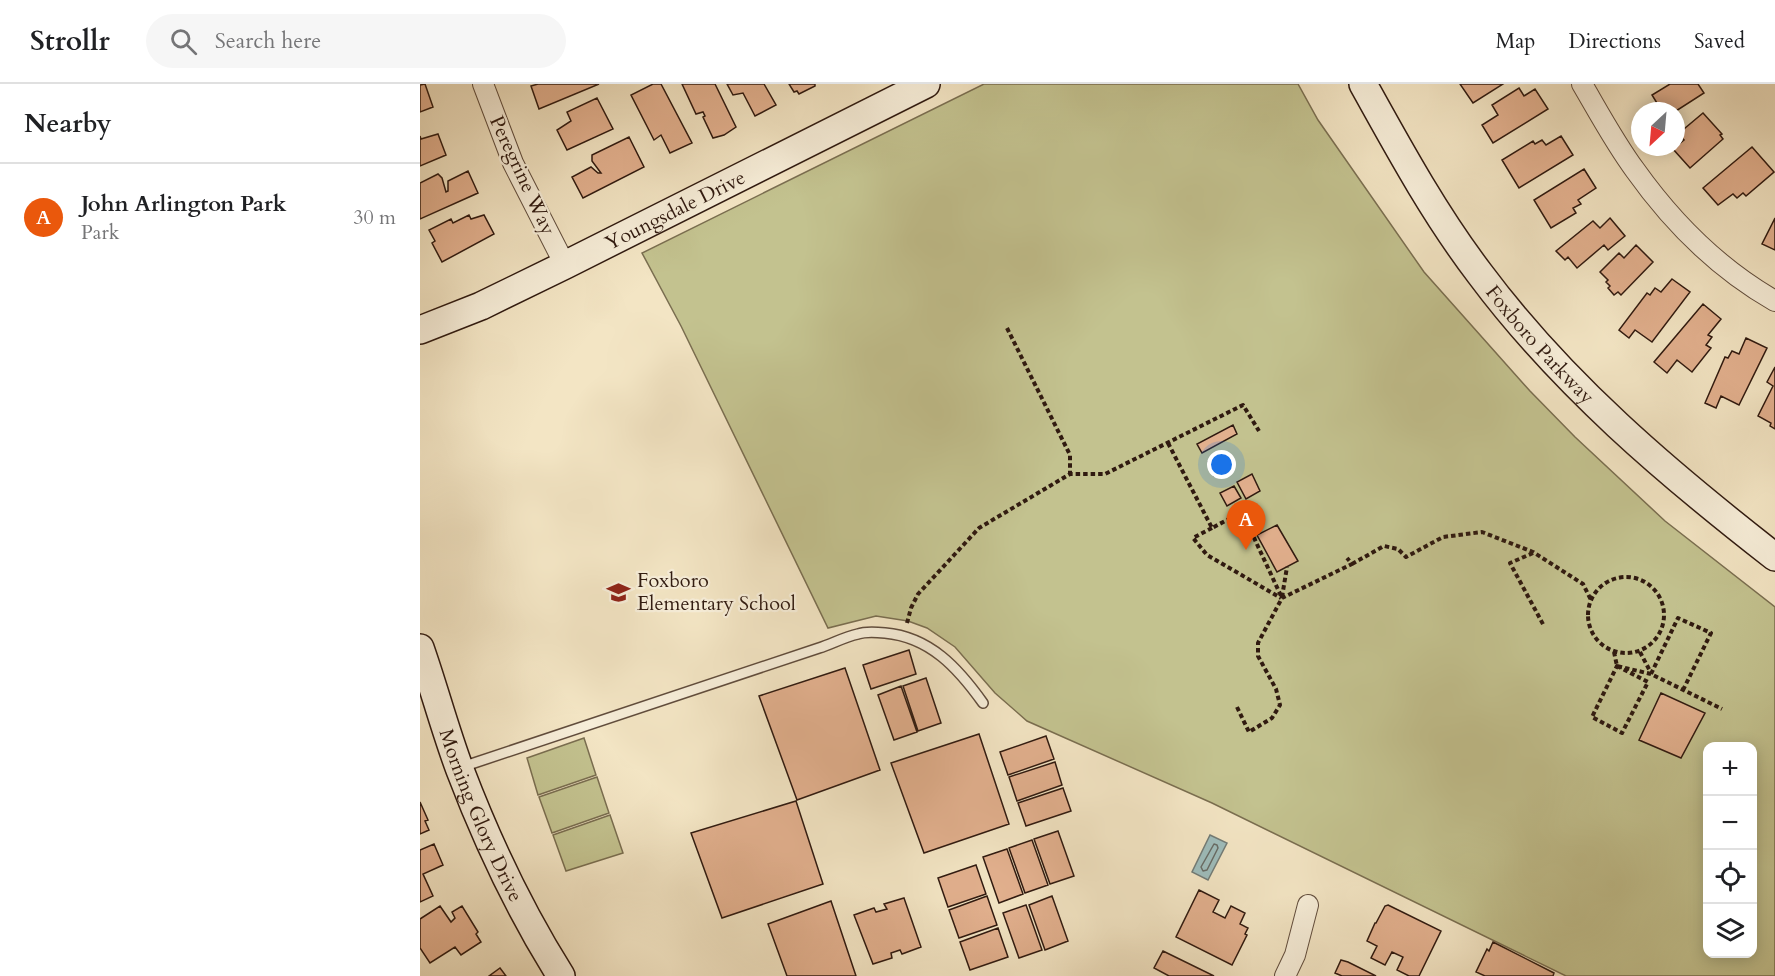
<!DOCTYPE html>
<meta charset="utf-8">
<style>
:root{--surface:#fff;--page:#f6f6f6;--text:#202124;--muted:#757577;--line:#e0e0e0;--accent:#ea580c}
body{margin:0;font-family:Cardo,serif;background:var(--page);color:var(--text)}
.controls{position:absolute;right:18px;bottom:18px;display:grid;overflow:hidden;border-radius:12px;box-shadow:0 3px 15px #0003}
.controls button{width:54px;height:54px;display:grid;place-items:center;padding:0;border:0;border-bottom:2px solid var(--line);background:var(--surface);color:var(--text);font:30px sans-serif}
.compass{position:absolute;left:1211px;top:18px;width:54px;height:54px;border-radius:50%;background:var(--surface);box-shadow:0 3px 15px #0003;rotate:206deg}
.you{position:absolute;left:802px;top:381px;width:21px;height:21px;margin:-15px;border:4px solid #fff;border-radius:50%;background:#1a73e8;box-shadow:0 0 0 9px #1a73e833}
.badge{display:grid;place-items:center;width:39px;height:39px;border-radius:50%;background:var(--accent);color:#fff;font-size:20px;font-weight:700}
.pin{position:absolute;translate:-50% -50px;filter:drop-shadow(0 2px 3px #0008)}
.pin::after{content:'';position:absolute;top:32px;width:21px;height:18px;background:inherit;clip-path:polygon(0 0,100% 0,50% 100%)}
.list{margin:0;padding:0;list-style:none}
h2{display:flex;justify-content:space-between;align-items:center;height:78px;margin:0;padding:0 24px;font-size:26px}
h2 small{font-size:20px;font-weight:400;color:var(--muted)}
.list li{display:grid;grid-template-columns:39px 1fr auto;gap:18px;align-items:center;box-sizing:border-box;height:108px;padding:0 24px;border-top:2px solid var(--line)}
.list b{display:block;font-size:22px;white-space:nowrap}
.list p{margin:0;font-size:20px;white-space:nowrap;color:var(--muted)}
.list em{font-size:20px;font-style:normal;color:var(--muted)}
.icon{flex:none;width:33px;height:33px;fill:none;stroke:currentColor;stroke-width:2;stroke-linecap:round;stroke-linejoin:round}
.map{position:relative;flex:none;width:1355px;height:892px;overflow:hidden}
header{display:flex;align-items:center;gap:36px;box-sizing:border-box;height:84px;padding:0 30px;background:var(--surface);border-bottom:2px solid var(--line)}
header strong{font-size:28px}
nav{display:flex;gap:33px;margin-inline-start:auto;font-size:21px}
.search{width:420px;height:54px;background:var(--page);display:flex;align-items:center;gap:15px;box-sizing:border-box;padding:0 21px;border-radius:33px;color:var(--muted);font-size:22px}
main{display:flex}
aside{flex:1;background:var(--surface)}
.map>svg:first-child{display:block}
</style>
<header>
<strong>Strollr</strong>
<div class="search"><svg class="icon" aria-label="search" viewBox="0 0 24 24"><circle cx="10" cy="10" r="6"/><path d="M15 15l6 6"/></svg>Search here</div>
<nav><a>Map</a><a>Directions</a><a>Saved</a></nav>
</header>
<main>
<aside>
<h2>Nearby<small></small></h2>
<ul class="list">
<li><span class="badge">A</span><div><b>John Arlington Park</b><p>Park</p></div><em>30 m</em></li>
</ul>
</aside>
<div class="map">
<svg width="1355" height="892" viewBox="0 0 1355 892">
<rect width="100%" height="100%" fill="#f3e5c4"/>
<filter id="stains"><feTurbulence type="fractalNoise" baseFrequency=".00333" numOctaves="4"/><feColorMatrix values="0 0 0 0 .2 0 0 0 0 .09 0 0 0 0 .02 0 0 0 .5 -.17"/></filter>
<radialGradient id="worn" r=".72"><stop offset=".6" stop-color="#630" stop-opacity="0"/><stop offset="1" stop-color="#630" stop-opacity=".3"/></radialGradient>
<path fill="#c3c28f" stroke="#7a6e50" stroke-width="1.5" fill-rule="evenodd" d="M564,0h314l20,36 106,152 106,119 45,46 90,84 110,86v369h-209l-354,-173 -185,-82 -32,-28 -40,-46 -28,-19 -19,-7 -32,-5 -48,12 -147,-302 -39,-73zM1288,662h44v208h-44z
M164,654l12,37 -58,20 -11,-37z
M177,693l12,36 -57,20 -13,-36z
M190,731l13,38 -57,18 -13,-36z"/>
<path fill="#9ebdbc" stroke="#727c77" stroke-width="1.5" d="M790,751l17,8 -19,37 -16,-8z"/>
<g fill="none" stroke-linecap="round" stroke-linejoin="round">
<path stroke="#676c66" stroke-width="1.5" d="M794,760l3,1 1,3 -11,22 -4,1 -2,-4z"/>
</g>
<path fill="#e2b08e" stroke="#301a10" stroke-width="1.5" d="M5,0l8,23 -13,5v-27z
M118,0h61l-60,25 -8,-23z
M233,0h8l31,59 -22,10 -9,-18 -7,5 -23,-45z
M262,0h33l21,43 -12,8 -11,3 -10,-21 2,-1 -2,-4 -7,2z
M307,0h37l12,21 -21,11 -12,-23 -10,2z
M369,0h26v2l-16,8 -2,-3 -3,1z
M1040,0h43l-30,19z
M1250,0h28l6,9 -28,18h-30l11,-8 -5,-8z
M1099,4l5,8 11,-7 13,20 -55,34 -11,-18 16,-10 -6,-10z
M177,14l16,31 -46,21 -10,-20 14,-9 -4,-9z
M1283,29l19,21 -2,1 3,4 -33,29 -17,-19 11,-9 -6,-6z
M18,50l8,21 -26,11v-30l1,3z
M1141,52l12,19 -54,33 -17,-28 31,-19 2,3 7,-4 4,5z
M209,53l15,30 -61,31 -11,-21 19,-10 7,6h3l-9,-12v-6z
M1332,63l22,25 -28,24 -3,-3 -6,5 -4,-4 -15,11 -15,-17z
M1164,85l12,19 -18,12 3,4 -8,4 3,5 -25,15 -17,-28z
M48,87l10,22 -58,26v-36l18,-9 4,4 4,14 2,-1v-10z
M49,131l2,4 13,-4 10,19 -52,28 -10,-19 3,-2 -6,-11 22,-11 2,4z
M1190,134l15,18 -17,14 -4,-5 -27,23 -9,-11 -3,3 -9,-9 37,-30 7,7z
M1355,134v32l-13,-6z
M1216,161l17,17 -32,33 -3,-3 -4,3 -6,-7 2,-2 -4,-4 2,-2 -8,-8 19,-19 5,5z
M1252,195l18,13 -38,50 -17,-12 -6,8 -10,-8 28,-37 3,2 5,-7 6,4z
M1283,220l18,15 -13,16 4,2 -6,8 5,3 -19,24 -15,-12 -10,13 -13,-11z
M1326,254l21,10 -28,57 -18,-9 -5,12 -11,-5 20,-46 3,1 4,-7 7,3z
M1355,283v62l-5,-3 1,-3 -13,-7 15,-30 -6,-4z
M813,341l4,9 -35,19 -5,-9z
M808,369l6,14 -20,9 -6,-14z
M832,390l8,17 -14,8 -9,-17z
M814,402l7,12 -14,8 -7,-13z
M857,441l21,36 -21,11 -20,-37z
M489,566l7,24 -45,15 -8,-24z
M425,584l35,102 -83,30 -38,-104z
M506,594l15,45 -23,8 -15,-45z
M481,602l16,46 -23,8 -16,-45z
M1241,609l44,20 -24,45 -42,-18z
M559,650l30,90 -85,29 -33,-90z
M626,652l8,23 -46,16 -8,-23z
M635,678l7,23 -45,16 -8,-24z
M643,704l8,23 -45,15 -8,-23z
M376,717l27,83 -101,34 -31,-85z
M0,718l8,18 -3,1 4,9 -9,4z
M638,747l16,45 -24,8 -16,-45z
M612,756l16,45 -23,8 -16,-45z
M14,760l9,21 -20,9 10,22 -13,6v-52z
M587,765l16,45 -24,9 -16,-46z
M556,781l10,29 -38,13 -10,-29z
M779,806l20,10 -6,12 12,6 6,-12 14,7 -5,11 8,4 -3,6 2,1 -15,30 -56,-28z
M567,812l10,29 -38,13 -10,-28z
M632,812l16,45 -23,9 -16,-45z
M484,814l17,49 -19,7 -2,-4 -9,3 1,5 -19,6 -19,-49 20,-7 2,4 11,-3 -3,-5z
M411,817l25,75h-69l-19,-52z
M606,821l16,45 -23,8 -16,-45z
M968,821l53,26 -22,45h-10l-12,-6 6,-13 -11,-5 -7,13 -14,-7 6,-12 -10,-5 8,-18h1l9,-17z
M20,822l11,16 4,-4 -3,-6 10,-6 16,26 -2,2 5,8 -20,13 -6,-8 -25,16 -10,-15v-29z
M578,844l10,29 -38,13 -10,-28z
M1073,858l61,31 -1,3h-68l-9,-4 11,-23 2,2z
M743,867l51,25h-45l-15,-8z
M921,876l7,2 28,14h-34l-7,-3z
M80,884l6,8h-17z"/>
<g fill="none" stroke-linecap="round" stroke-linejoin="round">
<defs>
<path id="lane" d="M42,683l357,-119c13,-4 25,-11 39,-14 8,-3 18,-2 27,-1 45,4 73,35 98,70"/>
<path id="street" d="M63,0l30,79 52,102
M1162,0c17,29 33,59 53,86 37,52 84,99 140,131
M865,892l10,-21 13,-50"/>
<g id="secondary">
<path id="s1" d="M943,0c36,65 72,131 117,190 82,110 187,199 295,283"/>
<path id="s2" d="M0,246l61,-24 84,-41 361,-181"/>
<path id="s3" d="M0,564c14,40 25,82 40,122 27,71 60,141 101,206"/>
</g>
</defs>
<use href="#lane" stroke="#614d3d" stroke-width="12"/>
<use href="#street" stroke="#614d3d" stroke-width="22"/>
<use href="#secondary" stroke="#301a10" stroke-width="30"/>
<path stroke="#301a10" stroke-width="4" stroke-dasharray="4.5 3" stroke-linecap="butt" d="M587,244l63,127v19
M748,359l44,85 30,-16 40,86
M792,444l-19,10 14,17 74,43
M1113,469l-23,10 34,63
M932,480l32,-18 14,3 8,8 37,-20 39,-5 51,20 50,32 8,16
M1168 531a38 38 0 1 1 76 0a38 38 0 1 1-76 0Z
M862,513l5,-30
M487,539l4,-15 7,-14 61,-66 91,-54h35l138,-69 16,26
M1194,568l3,14 34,8 71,35
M1220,568l11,21
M1197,582l31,16 -26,51 -30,-16z
M1231,590l27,-56 33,15 -28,57
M817,623l12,25 23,-14 8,-13 -4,-16 -18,-33v-13l24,-45 70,-34 -5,-6"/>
<use href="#lane" stroke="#f7eed9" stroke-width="9"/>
<use href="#street" stroke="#f7eed9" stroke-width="20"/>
<use href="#secondary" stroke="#f7eed9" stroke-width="27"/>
</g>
<defs>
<symbol id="school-bare" viewBox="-9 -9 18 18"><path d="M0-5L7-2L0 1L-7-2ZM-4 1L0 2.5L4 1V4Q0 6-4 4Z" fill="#8f2418" stroke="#f7eed9" stroke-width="2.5" paint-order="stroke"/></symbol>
</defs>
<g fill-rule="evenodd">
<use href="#school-bare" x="182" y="492" width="33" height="33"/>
</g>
<g text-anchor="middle" stroke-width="4.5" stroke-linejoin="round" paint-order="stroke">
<g font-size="20" fill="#301a10" stroke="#f7eed9">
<text transform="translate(103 91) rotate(65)" y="7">Peregrine Way</text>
<text dy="7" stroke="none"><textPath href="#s2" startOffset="282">Youngsdale Drive</textPath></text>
<text dy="7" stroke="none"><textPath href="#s1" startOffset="316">Foxboro Parkway</textPath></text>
<text dy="7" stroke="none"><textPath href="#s3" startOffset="178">Morning Glory Drive</textPath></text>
</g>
<g font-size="20" fill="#301a10" stroke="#f7eed9" text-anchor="start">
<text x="217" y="503">Foxboro<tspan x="217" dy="23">Elementary School</tspan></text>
</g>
</g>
<rect width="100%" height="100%" filter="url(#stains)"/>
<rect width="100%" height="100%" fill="url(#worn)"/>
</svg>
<div class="controls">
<button>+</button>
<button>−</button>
<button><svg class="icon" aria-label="locate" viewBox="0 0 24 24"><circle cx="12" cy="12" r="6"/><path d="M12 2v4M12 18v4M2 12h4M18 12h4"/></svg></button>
<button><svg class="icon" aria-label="layers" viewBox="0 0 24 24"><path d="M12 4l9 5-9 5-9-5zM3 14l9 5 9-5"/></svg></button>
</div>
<svg class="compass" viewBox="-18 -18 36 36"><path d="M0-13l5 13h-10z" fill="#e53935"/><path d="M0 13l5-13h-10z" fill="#757577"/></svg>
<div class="you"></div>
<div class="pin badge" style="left:826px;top:466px">A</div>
</div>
</main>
